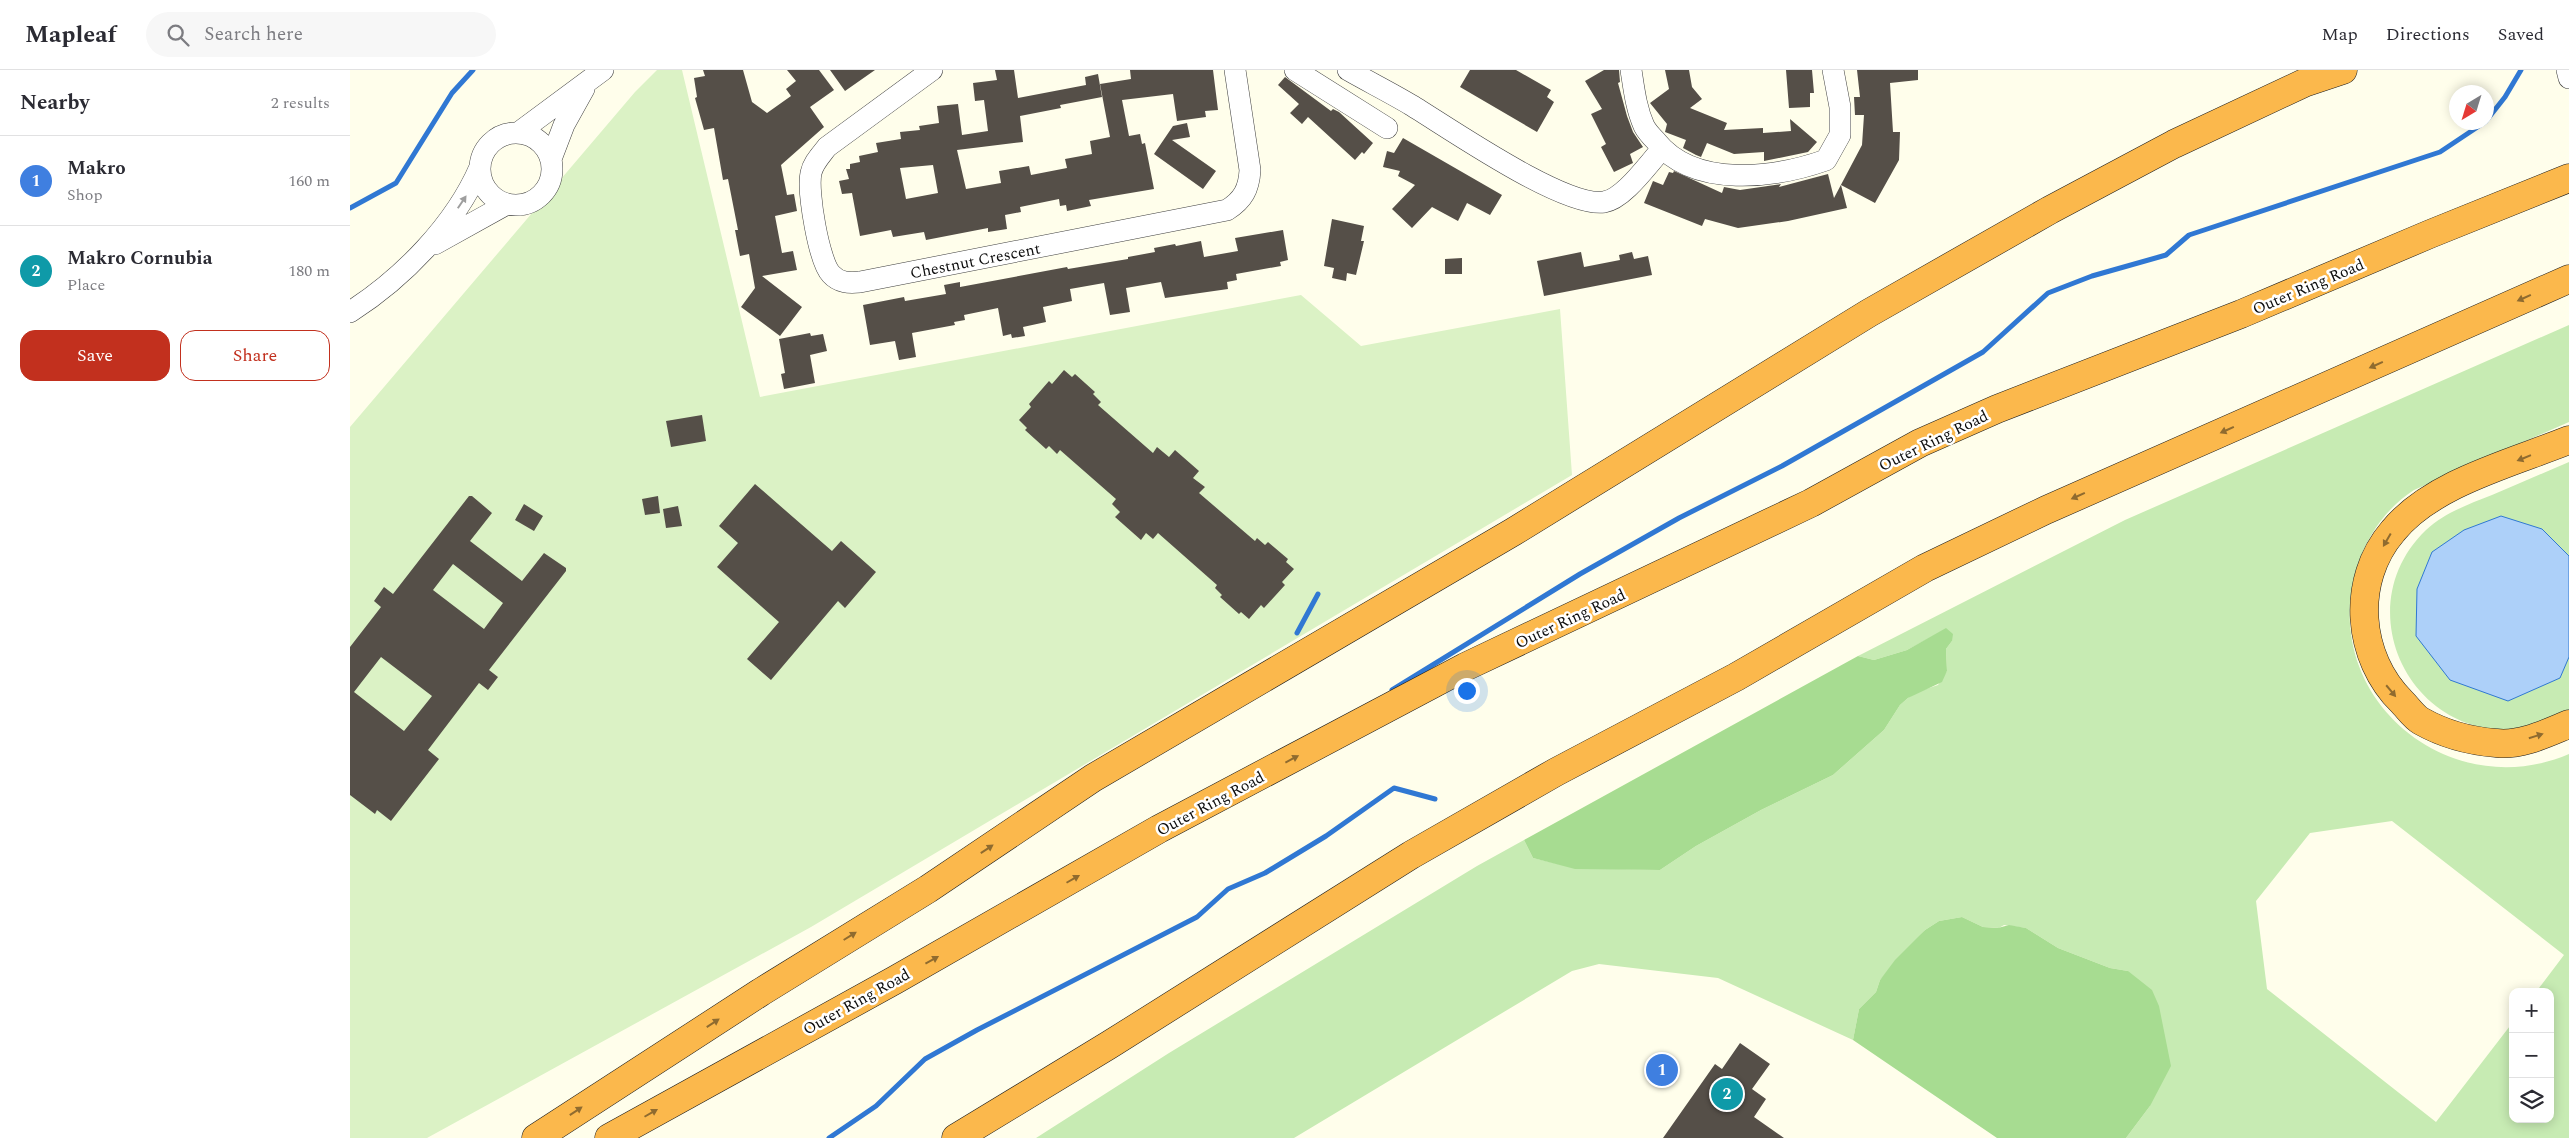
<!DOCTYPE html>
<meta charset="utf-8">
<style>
:root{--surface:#fff;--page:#f7f7f7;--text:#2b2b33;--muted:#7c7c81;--line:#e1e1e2;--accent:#c2301e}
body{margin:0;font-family:Spectral,serif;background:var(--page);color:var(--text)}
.controls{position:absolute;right:15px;bottom:15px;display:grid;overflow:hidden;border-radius:10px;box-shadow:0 2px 12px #0003}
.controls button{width:45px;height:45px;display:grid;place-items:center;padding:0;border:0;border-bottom:1px solid var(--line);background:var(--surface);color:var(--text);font:25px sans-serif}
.compass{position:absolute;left:2099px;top:15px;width:45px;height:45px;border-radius:50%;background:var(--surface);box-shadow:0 2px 12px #0003;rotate:218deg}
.you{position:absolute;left:1116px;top:620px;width:18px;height:18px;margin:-12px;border:4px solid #fff;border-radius:50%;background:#1a73e8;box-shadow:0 0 0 8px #1a73e833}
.badge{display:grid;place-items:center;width:32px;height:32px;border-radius:50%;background:var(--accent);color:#fff;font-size:16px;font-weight:700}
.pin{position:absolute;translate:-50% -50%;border:2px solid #fff;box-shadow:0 1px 5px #0006}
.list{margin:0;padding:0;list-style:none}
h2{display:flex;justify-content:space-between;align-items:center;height:65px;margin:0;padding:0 20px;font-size:21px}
h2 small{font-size:16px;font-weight:400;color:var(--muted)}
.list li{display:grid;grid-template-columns:32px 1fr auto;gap:15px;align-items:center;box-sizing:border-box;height:90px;padding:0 20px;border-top:1px solid var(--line)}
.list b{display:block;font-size:19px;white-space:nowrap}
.list p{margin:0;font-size:16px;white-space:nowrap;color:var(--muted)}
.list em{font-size:16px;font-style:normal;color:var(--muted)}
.actions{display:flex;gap:10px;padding:15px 20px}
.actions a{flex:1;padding:11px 0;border:1px solid var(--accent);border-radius:15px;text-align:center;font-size:18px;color:var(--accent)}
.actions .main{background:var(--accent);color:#fff}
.icon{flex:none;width:28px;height:28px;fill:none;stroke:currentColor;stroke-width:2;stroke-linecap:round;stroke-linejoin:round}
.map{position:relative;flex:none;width:2219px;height:1068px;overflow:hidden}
header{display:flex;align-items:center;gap:30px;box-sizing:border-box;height:70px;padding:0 25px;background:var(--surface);border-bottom:1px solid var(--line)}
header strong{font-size:24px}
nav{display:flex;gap:28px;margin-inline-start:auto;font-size:18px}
.search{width:350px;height:45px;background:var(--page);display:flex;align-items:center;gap:12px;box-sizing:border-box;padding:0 18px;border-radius:28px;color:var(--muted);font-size:19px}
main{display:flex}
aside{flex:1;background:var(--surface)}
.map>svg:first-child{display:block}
</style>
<header>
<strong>Mapleaf</strong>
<div class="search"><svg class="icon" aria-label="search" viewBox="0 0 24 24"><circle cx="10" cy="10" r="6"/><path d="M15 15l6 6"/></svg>Search here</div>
<nav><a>Map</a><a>Directions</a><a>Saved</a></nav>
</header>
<main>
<aside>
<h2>Nearby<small>2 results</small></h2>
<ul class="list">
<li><span class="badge" style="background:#3f7fe0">1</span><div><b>Makro</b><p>Shop</p></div><em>160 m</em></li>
<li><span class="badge" style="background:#0f9aa8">2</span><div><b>Makro Cornubia</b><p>Place</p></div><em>180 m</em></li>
</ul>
<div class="actions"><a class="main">Save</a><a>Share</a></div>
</aside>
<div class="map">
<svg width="2219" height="1068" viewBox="0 0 2219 1068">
<rect width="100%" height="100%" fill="#fffeeb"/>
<path fill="#c7ebb3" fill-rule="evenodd" d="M2219,255v97l-155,68c-28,18 -47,46 -57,77 -40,129 91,239 212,187v384h-443l24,-32 -22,-135 -18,-3 -52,-20 -32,-20 -22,-3 -5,3 -16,-1 -21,-10 -23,4 -14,9 -45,50 -4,12 -17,17 -6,31 -135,-62 -119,-14 -27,7 -278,167h-258l133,-85 308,-187 47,-26 9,18 42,10 85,2 36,-24 65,-36 72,-35 51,-45 16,-25 8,-7 9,-6 21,-7 9,-14 -1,-22 6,-8 -6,-12 -39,21 -33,10 -16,-4 267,-136zM2042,751l172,134 -28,37h14v127h-37v-97l-77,100 -169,-133 -11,-88 54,-68z
M2219,392v250c-22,8 -45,20 -69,18 -100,-7 -148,-129 -74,-200 18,-17 43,-26 66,-35 26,-11 51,-22 77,-33z"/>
<path fill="#a7dc91" d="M1596,558l7,6 -1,7 -6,8 1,22 -5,11 -34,16 -8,7 -16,25 -51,45 -72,35 -65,36 -36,24 -85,-1 -42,-11 -9,-18 334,-184 16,4 33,-10z
M1612,847l21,10 15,1 11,-3 17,3 32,20 52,20 18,3 24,19 7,16 12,60 -21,40 -24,32h-129l-144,-98 6,-31 17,-17 4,-12 15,-20 30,-30 14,-9z"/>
<path fill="#dbf2c5" d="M307,0h25l78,327 541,-102 60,51 199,-37 12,166 -761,452 -384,211h-77v-711l285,-335z"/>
<path fill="#add0f9" stroke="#3078d3" d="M2151,446l41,13 27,27v101l-9,21 -52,23 -58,-21 -34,-44 1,-47 15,-37 32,-22z"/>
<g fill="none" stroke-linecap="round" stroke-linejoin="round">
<path stroke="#3078d3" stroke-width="5" d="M2136,51l19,-24 16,-27
M0,138l46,-25 56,-90 21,-23
M947,563l21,-39
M1042,620l188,-116 99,-56 103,-52 201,-114 65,-59 44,-17 74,-21 23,-20 251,-83 45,-30
M479,1068l47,-32 49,-47 52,-29 220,-113 31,-28 37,-16 61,-37 68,-48 41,11"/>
</g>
<path fill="#554f48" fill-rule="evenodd" d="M353,0h40l9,32 15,11 24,-17 -5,-7 10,-8 -9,-11h32l15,20 -24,17 14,20 -43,38 6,30 7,-1 3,17 -22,5 7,37 11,-2 4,19 -35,6 40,31 -22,29 -39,-29 14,-19 -6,-34 -9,2 -5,-26h3l-10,-51 -5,1 -9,-52 -10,2 -9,-32 2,-1 -3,-19 11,-2z
M480,0h45l-30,21z
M645,0h19l4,28 68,-13 -1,-8 13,-3 4,23 -42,8 1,3 -41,8 3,26 -66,8 9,39 35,-6 -2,-12 30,-5 2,9 36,-7 -2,-9 27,-5 -2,-13 20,-4 -10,-53 31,-5 -1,-9h83l5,40 -13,1 1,6 -29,4 -4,-27 -51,6 7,36 11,-2 2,10 3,-1 9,46 -65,11 2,6 -24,5 -1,-6 -6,1 -1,-7 -39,8 1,5 -16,3 2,14 -19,3v-4l-62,12 -2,-8 -31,5 -2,-7 -31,6 -8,-43 -10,1 -3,-13 10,-2 -3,-10h4v-5l10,-2 -1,-6 19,-4 -2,-9 25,-4 -1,-7 20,-2 -1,-4 20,-3 -2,-17 21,-2 4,31 26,-4 -4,-31 -9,1 -2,-18 24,-3zM583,95l5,28 -32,6 -6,-31z
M1120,0h46l35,20 -4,7 7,5 -17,30 -77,-45z
M1254,0h15l1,12 -2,1 9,33 6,16 10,15 -13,7 3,9 -19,9 -13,-25 5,-3 -15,-30 11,-5 -17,-28z
M1315,0h24l3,17 10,12 -12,9 37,15 -3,7 39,-2v5l28,-2 -1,-12 27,23 -9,10 -44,9v-9l-30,2 -27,-11 -6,14 -5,-2 -13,-7 3,-8 -21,-8 2,-8 -17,-21 19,-14z
M1436,0h26l2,23h-4v14l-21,1z
M1507,0h61v10l-28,3 3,49h7l-1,28 -24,43 -34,-18 6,23 -59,13 -50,7 -33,-9 -3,7 -58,-23 9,-22 10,4 6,-13 4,1 1,-2 48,22 2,-6 16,3 41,-6 -2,3 49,-13 6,24 28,-53 2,-30h-9l-1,-18h6z
M935,7l46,34 2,-2 6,3 34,31 -9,11 -2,-2 -7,8 -47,-43 -6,7 -12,-11 9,-9 -21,-19z
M837,53l3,14 -18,3 44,31 -13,18 -49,-35 19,-28z
M1053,68l99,57 -12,20 -23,-12 -9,18 -26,-14 -20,21 -20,-19 23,-24 -17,-9 2,-5 -17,-4 4,-16 7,2z
M982,149l32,7 -3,15h3l-8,34 -9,-2 -1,8 -14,-3 2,-10 -10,-2z
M933,160l5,30 -8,2 1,4 -45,8 1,6 -10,2 1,7 -63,9 -4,-16 -35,6 4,24 -20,3 -6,-32 -34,6 2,12 -29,6 3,15 -23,5 2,9 -13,2 -1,-4 -8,2 -5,-28 -34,7 1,5 -11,2 1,3 -43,8 4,24 -17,3 -4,-19 -25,4 -7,-40 41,-8 1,4 41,-7 -2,-9 16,-3v5l107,-20 1,2 60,-10v-2l27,-5 -1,-4 21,-4 1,2 25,-5 3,16 34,-6 -3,-13z
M1231,182l3,15 36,-7 -1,-5 13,-3 2,7 14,-3 4,19 -108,21 -7,-35z
M1112,188v16h-17v-15z
M460,263l1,3 12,-2 4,17 -17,4 5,28 -31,6 -3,-15 4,-1 -6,-34z
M714,300l8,7 3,-3 20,18 -2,2 8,8 -3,3 55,48 4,-6 12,10 6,-7 24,21 -6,7 12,9 -6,6 56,48 2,-3 8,7 3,-3 20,17 -2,3 8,7 -12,13 3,3 -21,23 -3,-3 -12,14 -8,-7 -2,2 -19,-17 2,-2 -7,-7 2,-3 -59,-52 -5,6 -7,-6 -5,7 -26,-23 5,-5 -8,-8 4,-5 -56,-49 -3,4 -8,-8 -3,3 -21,-19 2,-2 -8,-8 12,-13 -2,-3 20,-23 3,3z
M352,345l4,26 -35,6 -5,-26z
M405,414l77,67 9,-10 35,31 -31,36 -7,-7 -67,79 -24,-21 32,-37 -62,-55 21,-24 -19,-17z
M119,426h3l20,17 -22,28 52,40 22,-28 22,15v3l-77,99 9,7 -10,13 -9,-7 -51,67 11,9 -48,62 -14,-11 -2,4 -25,-19v-148l31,-40 -7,-6 10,-14 9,7zM103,494l50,39 -19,26 -51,-39zM31,587l51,39 -28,35 -50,-39z
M308,426l2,17 -15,2 -3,-16z
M174,434l19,12 -9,15 -19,-11z
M328,436l4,20 -16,2 -3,-19z
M1390,973l30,21 -18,25 14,10 -12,18 30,21h-121l52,-74 7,5z"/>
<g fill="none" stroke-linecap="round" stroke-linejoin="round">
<defs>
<path id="street" d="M582,0l-105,77c-6,8 -14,16 -16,26 -4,18 8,89 20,101 8,9 18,9 29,8l367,-72c16,-10 22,-21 23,-40l-15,-100
M945,0l92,58
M998,0c21,12 43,23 63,35 38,23 153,103 193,97 20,-3 44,-38 58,-53
M1281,0c3,19 5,38 13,56 3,6 8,11 12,15 38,48 119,37 170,19l14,-25v-28l-7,-37
M2217,0l2,8
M130 99a36 36 0 1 1 72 0a36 36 0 1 1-72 0Z
M168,63l85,-63
M201,89l13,-34 20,-36
M85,174l72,-40
M0,242c53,-34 105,-87 130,-145"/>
<path id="highway" d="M2219,370c-57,23 -137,43 -176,91 -43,50 -36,127 9,171 6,6 12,15 19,19 23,13 49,20 75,22 25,3 51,-10 73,-19
M186,1068l225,-146 167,-103 165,-111 420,-246 356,-219 181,-103 124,-66 130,-61 39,-13
M259,1068l286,-158 264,-151 306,-162 346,-164 109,-60 77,-34 244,-95 189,-80 139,-56
M606,1068l153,-93 302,-190 145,-83 180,-95 189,-109 121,-58 523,-231"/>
</defs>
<use href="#street" stroke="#3f3f3f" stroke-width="22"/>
<use href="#highway" stroke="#1d1d1d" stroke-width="29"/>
<use href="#street" stroke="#fff" stroke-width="21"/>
<use href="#highway" stroke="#fbb84c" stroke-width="28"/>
</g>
<defs><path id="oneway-solid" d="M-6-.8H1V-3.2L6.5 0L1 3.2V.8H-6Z" transform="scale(1.25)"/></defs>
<use fill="#9e9e9e" href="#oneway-solid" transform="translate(112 132) rotate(-56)"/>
<g fill="#8f6b2f">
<use href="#oneway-solid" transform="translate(2174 228) rotate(156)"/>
<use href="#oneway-solid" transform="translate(2026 295) rotate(156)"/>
<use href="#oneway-solid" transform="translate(1877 360) rotate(156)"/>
<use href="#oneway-solid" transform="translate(2174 388) rotate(158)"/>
<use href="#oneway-solid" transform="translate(1728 426) rotate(156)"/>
<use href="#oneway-solid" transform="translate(2037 470) rotate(120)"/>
<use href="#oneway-solid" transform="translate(2041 621) rotate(50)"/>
<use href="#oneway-solid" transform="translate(2186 666) rotate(-17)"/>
<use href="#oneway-solid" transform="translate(942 689) rotate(-28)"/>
<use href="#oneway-solid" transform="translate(637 779) rotate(-34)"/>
<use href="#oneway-solid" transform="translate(723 809) rotate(-30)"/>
<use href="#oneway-solid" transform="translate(500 866) rotate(-32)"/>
<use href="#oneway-solid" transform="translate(582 890) rotate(-29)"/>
<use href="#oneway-solid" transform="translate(363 953) rotate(-33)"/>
<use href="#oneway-solid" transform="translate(226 1041) rotate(-34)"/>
<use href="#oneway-solid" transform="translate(301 1043) rotate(-30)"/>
</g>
<g text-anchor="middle" stroke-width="5" stroke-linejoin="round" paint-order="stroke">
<g font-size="16" fill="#0c0c0c" stroke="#fff">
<text transform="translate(625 190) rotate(-11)" y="6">Chestnut Crescent</text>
<text transform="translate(1958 216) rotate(-23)" y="6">Outer Ring Road</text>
<text transform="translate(1583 370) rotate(-26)" y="6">Outer Ring Road</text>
<text transform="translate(1220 548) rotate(-25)" y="6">Outer Ring Road</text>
<text transform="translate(860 733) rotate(-28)" y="6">Outer Ring Road</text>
<text transform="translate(506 931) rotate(-29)" y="6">Outer Ring Road</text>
</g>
</g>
</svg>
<div class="controls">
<button>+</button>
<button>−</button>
<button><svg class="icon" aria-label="layers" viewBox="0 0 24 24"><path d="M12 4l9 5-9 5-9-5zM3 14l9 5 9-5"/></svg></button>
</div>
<svg class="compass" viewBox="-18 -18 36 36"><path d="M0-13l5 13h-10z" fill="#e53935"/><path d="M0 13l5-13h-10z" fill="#7c7c81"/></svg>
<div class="you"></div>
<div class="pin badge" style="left:1312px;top:1000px;background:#3f7fe0">1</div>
<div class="pin badge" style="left:1377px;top:1024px;background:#0f9aa8">2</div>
</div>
</main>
